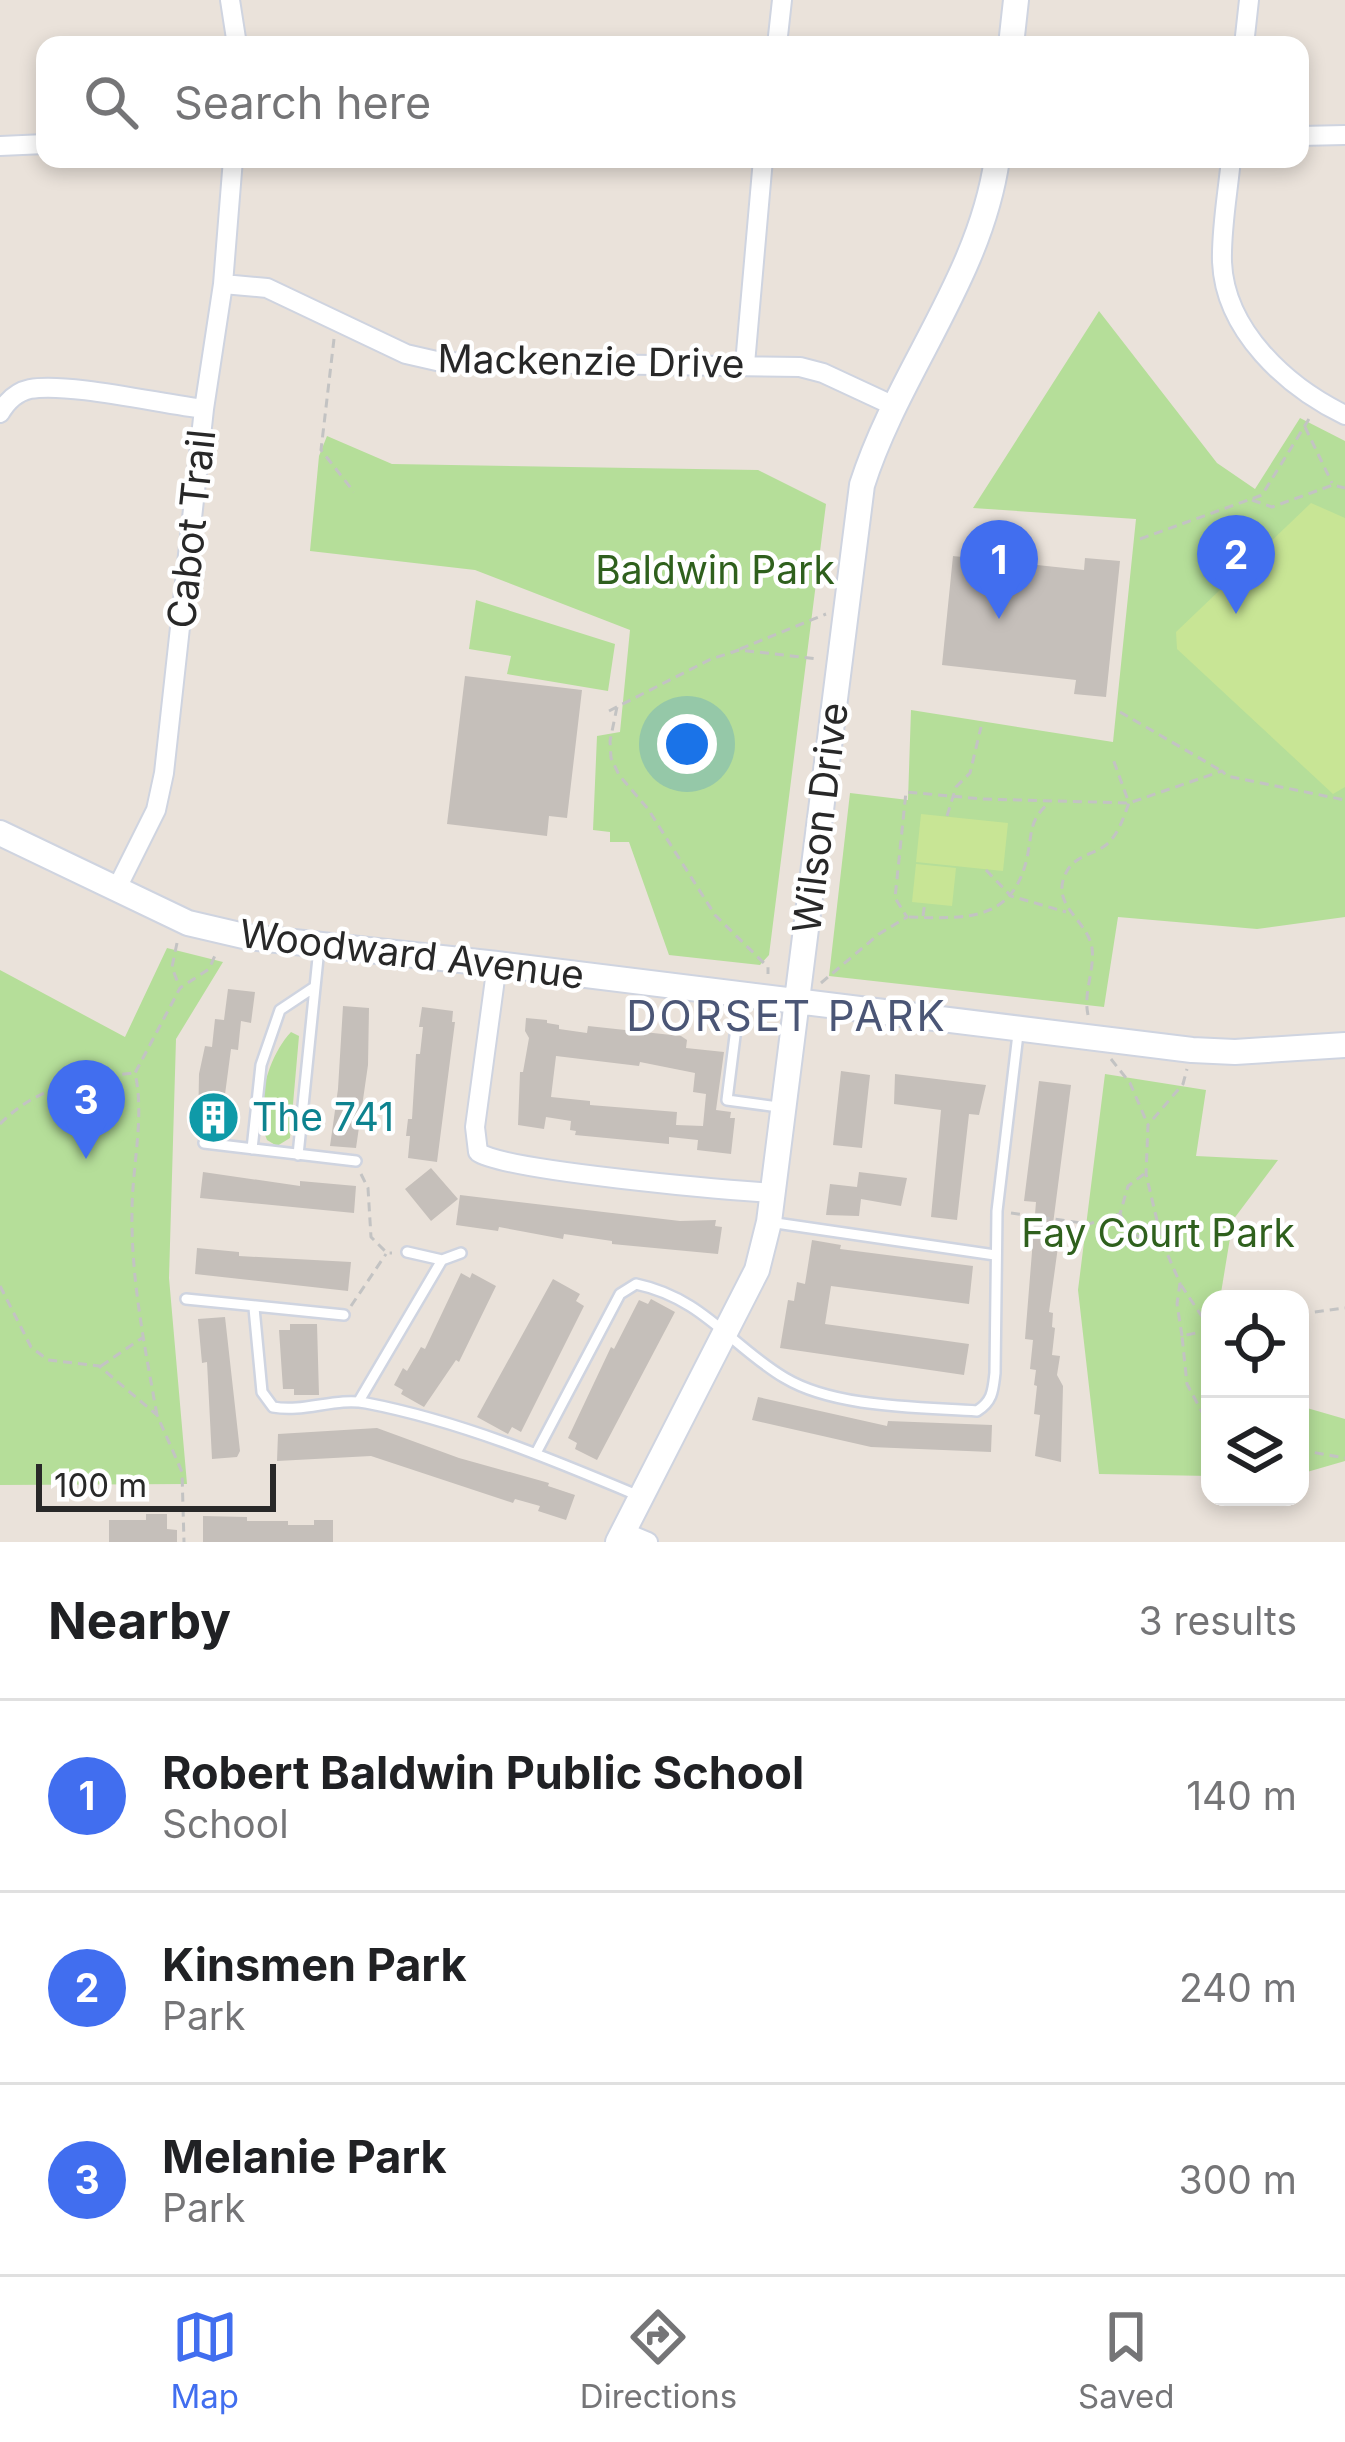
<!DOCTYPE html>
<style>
:root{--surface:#fff;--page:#f6f6f6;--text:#202124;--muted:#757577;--line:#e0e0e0;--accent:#416eef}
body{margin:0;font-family:Inter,sans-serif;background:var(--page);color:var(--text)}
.controls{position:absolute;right:36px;bottom:36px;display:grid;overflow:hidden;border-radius:24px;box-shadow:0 6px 18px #0003}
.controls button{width:108px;height:108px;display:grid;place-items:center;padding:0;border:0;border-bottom:3px solid var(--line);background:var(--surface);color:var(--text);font:60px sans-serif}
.scale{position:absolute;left:36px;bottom:30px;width:240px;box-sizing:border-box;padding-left:12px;border:6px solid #282828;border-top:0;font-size:33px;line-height:42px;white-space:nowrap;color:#282828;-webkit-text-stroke:9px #fff;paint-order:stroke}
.you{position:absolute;left:687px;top:744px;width:42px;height:42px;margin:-30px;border:9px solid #fff;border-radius:50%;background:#1a73e8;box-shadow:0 0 0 18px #1a73e833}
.badge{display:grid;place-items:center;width:78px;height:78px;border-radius:50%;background:var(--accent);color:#fff;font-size:39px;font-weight:700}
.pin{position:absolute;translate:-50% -99px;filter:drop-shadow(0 3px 6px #0008)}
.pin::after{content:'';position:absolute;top:63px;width:42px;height:36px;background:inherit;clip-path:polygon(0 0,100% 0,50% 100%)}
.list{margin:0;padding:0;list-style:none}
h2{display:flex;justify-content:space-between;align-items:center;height:156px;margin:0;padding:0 48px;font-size:51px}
h2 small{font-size:39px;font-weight:400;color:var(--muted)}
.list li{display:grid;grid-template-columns:78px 1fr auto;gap:36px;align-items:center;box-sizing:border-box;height:192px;padding:0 48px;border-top:3px solid var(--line)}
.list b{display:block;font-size:45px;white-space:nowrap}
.list p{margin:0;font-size:39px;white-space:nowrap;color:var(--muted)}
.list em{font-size:39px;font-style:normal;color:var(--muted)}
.icon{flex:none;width:66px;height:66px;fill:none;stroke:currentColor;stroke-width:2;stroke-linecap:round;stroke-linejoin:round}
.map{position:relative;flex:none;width:1345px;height:1542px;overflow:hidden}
.search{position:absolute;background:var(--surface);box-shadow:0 6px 18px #0003;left:36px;right:36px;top:36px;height:132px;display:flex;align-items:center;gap:30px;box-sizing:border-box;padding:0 42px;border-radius:24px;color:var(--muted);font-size:45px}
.sheet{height:732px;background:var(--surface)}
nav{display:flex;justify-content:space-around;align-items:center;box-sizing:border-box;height:168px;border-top:3px solid var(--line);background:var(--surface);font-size:33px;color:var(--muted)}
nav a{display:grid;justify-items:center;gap:6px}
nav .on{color:var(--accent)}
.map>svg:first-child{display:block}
</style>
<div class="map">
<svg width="1345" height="1542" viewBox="0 0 1345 1542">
<rect width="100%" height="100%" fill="#eae2da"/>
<path fill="#b5de99" d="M1099,311l118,152 38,26 45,-71 45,23v476l-88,12 -139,-12 -14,90 -275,-31 21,-183 58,7 3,-90 202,32 23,-223 -163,-11z
M327,436l65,28 366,6 68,34 -57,451 -9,10 -91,-10 -40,-113h-19v-10l-17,-2 4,-94 23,-4 10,-102 -155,-60 -165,-19 9,-95z
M476,600l139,44 -7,47 -101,-17 4,-18 -42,-7z
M167,948l56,14 -47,77 -7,239 18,206 -187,1v-515l125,67z
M291,1032l8,4 -9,102 -13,8 -10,-6c-14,-31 1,-84 24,-108z
M1105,1074l101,16 -10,66 82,4 -45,60 -13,79h-10v177l-111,-2 -21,-184z
M1300,1406l45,13v42l-45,13z"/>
<path fill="#c8e595" d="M1311,503l34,15v269l-12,7 -156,-145 -1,-17z
M921,814l87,9 -5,48 -87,-9z
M916,864l40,4 -4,38 -40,-4z"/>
<path fill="#c5bfba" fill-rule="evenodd" d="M953,556l131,14 1,-12 35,3 -14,136 -32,-3 2,-14 -134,-15z
M465,676l117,14 -15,128 -18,-2 -2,20 -100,-12z
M228,989l27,3 -4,31 -10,-2 -3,29 -7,-1 -7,53h5l-3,32 -28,-3 1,-57 6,-28 7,1 3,-28 9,1z
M343,1006l26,2 -1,57 -12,83 -26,-2 8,-57z
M422,1007l31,4 -1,11h3l-18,140 -29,-4 2,-22h-4l2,-17h4l4,-65h4l3,-27h-4z
M526,1018l21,2v3l12,2v4l28,4 1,-7 93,10 6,4 -1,8 38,4 -8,58 15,2 -1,6h5l-4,36 -34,-4 1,-10 -29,-3v7l-94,-9 1,-4 -6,-1 1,-9 -25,-4 -2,12 -26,-4 2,-53h3l6,-34 -4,-7zM556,1056l83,10 1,-4 55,11 -2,19 13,2 -3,32 -27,-1 1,-13 -87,-7v-4l-39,-4z
M841,1071l29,4 -8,73 -29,-3z
M895,1074l91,11 -7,30 -10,-1 -12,106 -26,-3 10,-107 -47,-6z
M1039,1081l32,4 -18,139 8,1 -12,87 4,1 -1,14 3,1 -3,27 8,1 -3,19 6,11 -2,76 -26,-6 5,-41 -6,-1 3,-28 -3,-1 2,-15 -6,-1 3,-29 -8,-1 11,-137 -12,-1z
M431,1168l27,31 -27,22 -26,-32z
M203,1172l97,14v-5l56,5 -2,27 -154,-15z
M859,1172l48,6 -6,28 -40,-7 -2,17 -33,-1 4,-31 27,3z
M460,1195l220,26 36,-1 -1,6 7,1 -4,27 -106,-10v-3l-48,-7 -1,5 -64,-12 -1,4 -42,-6z
M812,1240l29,5 -1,4 133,17 -4,38 -138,-18 -6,38 144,20 -5,31 -184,-27 8,-48 6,1 3,-19 8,2z
M197,1248l42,4v4l112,6 -3,29 -153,-17z
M461,1273l9,5 2,-5 24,13 -37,76 -3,-2 -32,47 -23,-13 2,-4 -9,-5 9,-17 4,3 14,-24 4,2z
M553,1279l27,15 -4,7 8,5 -63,126 -9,-5 -4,7 -31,-17z
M651,1299l24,13 -78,148 -22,-11 2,-6 -9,-5 43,-91 3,2 25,-49 9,4z
M225,1317l15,134 -3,6 -25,2 -5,-97 -5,1 -4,-44z
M290,1324h27l2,71h-25v-6h-11l-4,-59h11z
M758,1397l129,29 1,-5 104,4 -1,27 -120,-5 -119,-27z
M377,1428l82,30 90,25 -1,3 27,9 -9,25 -28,-9 2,-5 -25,-7 -2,4 -142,-47 -94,5 1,-27z
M146,1514h21v15l10,1v12h-68v-22h37z
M203,1516l44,1v4h41v4h26v-5h19v22h-130z"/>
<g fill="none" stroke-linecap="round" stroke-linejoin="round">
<defs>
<path id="service" d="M740,996l-13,104 51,7
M204,1143l152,18
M252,1149l9,-84 19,-55 33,-22
M298,1155l21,-207
M769,1222l226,33
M407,1252l35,8 19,-7
M186,1299l158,16
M254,1308l8,84 11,15c31,6 63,-10 93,-4 94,18 185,56 273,93
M359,1401l83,-141
M536,1453l84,-159 16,-10c67,14 95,62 149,94 50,30 135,29 192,33 16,-10 16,-21 18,-38l2,-162 21,-177"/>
<path id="minor" d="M230,0l7,45
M777,45l5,-45
M1244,45l5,-45
M1300,136l45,-1
M0,146l45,-2
M1231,159c-3,33 -10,69 -9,103 3,69 65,125 123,153
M223,284l44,4 139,66 35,8 359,5 23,6 71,33
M745,364l18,-205
M0,413c7,-12 16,-21 30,-24 38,-7 131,15 174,20
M116,890l40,-80 8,-37 40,-364 19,-125 10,-125
M497,964l-22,163 3,25c26,19 249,38 295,41
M624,1532l24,10"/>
<path id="tertiary" d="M1011,45l5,-45
M0,833l188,90 60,14 249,27 695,86 43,2 110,-7
M618,1542l139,-272 12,-48 93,-737c36,-113 118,-207 135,-326"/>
</defs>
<use href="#service" stroke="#cfd4e0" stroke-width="14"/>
<use href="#minor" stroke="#cfd4e0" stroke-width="22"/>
<use href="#tertiary" stroke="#cfd4e0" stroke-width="28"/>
<path stroke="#c3c3c3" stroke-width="3" stroke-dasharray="9 6" stroke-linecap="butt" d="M334,339l-13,111 33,42
M1305,427l27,56
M1252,500l20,7 61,-22 12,3
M1140,539l122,-44 50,-81
M740,649l86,-35
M617,707l-7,34 1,17 8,17 29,34 67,106 53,52v7
M609,711l102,-52 28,-9 80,9
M1120,712l100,58
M947,816l9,-29 14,-14 11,-46
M986,870l25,26 55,16
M923,916l2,-14
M909,917c58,2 106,5 119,-64 4,-22 2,-34 21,-50
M177,943l-5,24 7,19
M821,983l58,-49 28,-17 -12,-19 11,-106 77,7 146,4 93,-32 5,5 118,24
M1088,1015c-5,-23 7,-45 4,-67 -5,-30 -44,-43 -25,-77 9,-16 26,-16 39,-26 13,-11 17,-27 23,-42l-16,-44
M1111,1059l19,24 18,42
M0,1124c37,-38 84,-46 135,-51
M361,1174l7,14 3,49 16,16h5
M1144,1174l-16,12 -8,28c10,18 20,29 41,28
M1011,1213l78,11 31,-10
M1181,1285l28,42
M0,1286l31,61 17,13 51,6 58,49 25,57 2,70
M351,1306l35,-52
M1300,1314l45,-6
M1210,1330l-28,6 5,48 23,43
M1182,1336l-5,-32 3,-21 -18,-41 -16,-68 2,-49 35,-41 4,-15
M101,1366l41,-28
M157,1415c-12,-67 -26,-135 -25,-203 0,-46 13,-95 3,-139l45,-85 29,-19 8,-18
M1300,1450l45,8"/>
<use href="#service" stroke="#fff" stroke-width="9"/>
<use href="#minor" stroke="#fff" stroke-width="18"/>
<use href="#tertiary" stroke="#fff" stroke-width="24"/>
</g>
<defs>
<symbol id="building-disc" viewBox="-11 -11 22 22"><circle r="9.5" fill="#0f9aa8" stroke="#fff"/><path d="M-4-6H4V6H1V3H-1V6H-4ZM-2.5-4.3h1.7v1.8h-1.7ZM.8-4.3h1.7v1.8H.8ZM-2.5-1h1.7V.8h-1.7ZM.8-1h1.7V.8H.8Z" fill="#fff"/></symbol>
</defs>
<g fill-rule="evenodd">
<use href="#building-disc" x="184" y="1088" width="59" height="59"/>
</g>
<g text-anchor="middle" stroke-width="9" stroke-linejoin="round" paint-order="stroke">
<g font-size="39" fill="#282828" stroke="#fff">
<text transform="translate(591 361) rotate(1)" y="14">Mackenzie Drive</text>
<text transform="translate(191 529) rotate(-84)" y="14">Cabot Trail</text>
<text transform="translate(820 818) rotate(-83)" y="14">Wilson Drive</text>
<text transform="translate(412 954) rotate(7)" y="14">Woodward Avenue</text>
</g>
<g font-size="39" fill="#2f601d" stroke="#fff">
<text x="715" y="584">Baldwin Park</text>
<text x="1158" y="1247">Fay Court Park</text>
</g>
<g font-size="39" fill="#0d838f" stroke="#fff" text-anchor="start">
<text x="252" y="1131">The 741</text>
</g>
<g font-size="42" letter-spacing="3" fill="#4b5676" stroke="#fff">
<text x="787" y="1031">DORSET PARK</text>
</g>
</g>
</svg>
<div class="controls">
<button><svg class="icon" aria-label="locate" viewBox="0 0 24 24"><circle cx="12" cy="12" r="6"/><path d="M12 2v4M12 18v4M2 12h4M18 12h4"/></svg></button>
<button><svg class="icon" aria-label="layers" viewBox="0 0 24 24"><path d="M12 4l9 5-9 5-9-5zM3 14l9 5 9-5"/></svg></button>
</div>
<div class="scale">100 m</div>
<div class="you"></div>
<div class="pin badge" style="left:999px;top:619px">1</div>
<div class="pin badge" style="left:1236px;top:614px">2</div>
<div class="pin badge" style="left:86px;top:1159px">3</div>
<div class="search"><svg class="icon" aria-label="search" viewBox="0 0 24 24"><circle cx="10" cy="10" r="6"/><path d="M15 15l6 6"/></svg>Search here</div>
</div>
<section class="sheet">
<h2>Nearby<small>3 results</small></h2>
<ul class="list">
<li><span class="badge">1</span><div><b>Robert Baldwin Public School</b><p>School</p></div><em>140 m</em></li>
<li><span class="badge">2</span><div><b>Kinsmen Park</b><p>Park</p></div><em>240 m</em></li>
<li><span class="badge">3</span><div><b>Melanie Park</b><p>Park</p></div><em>300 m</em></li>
</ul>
</section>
<nav>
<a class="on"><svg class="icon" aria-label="map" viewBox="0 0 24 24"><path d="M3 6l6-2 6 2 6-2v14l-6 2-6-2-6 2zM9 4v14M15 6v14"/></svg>Map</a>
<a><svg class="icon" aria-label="directions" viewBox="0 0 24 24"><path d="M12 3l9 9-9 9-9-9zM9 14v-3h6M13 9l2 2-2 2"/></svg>Directions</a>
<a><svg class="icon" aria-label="saved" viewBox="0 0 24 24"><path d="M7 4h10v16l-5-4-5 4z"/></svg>Saved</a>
</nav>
